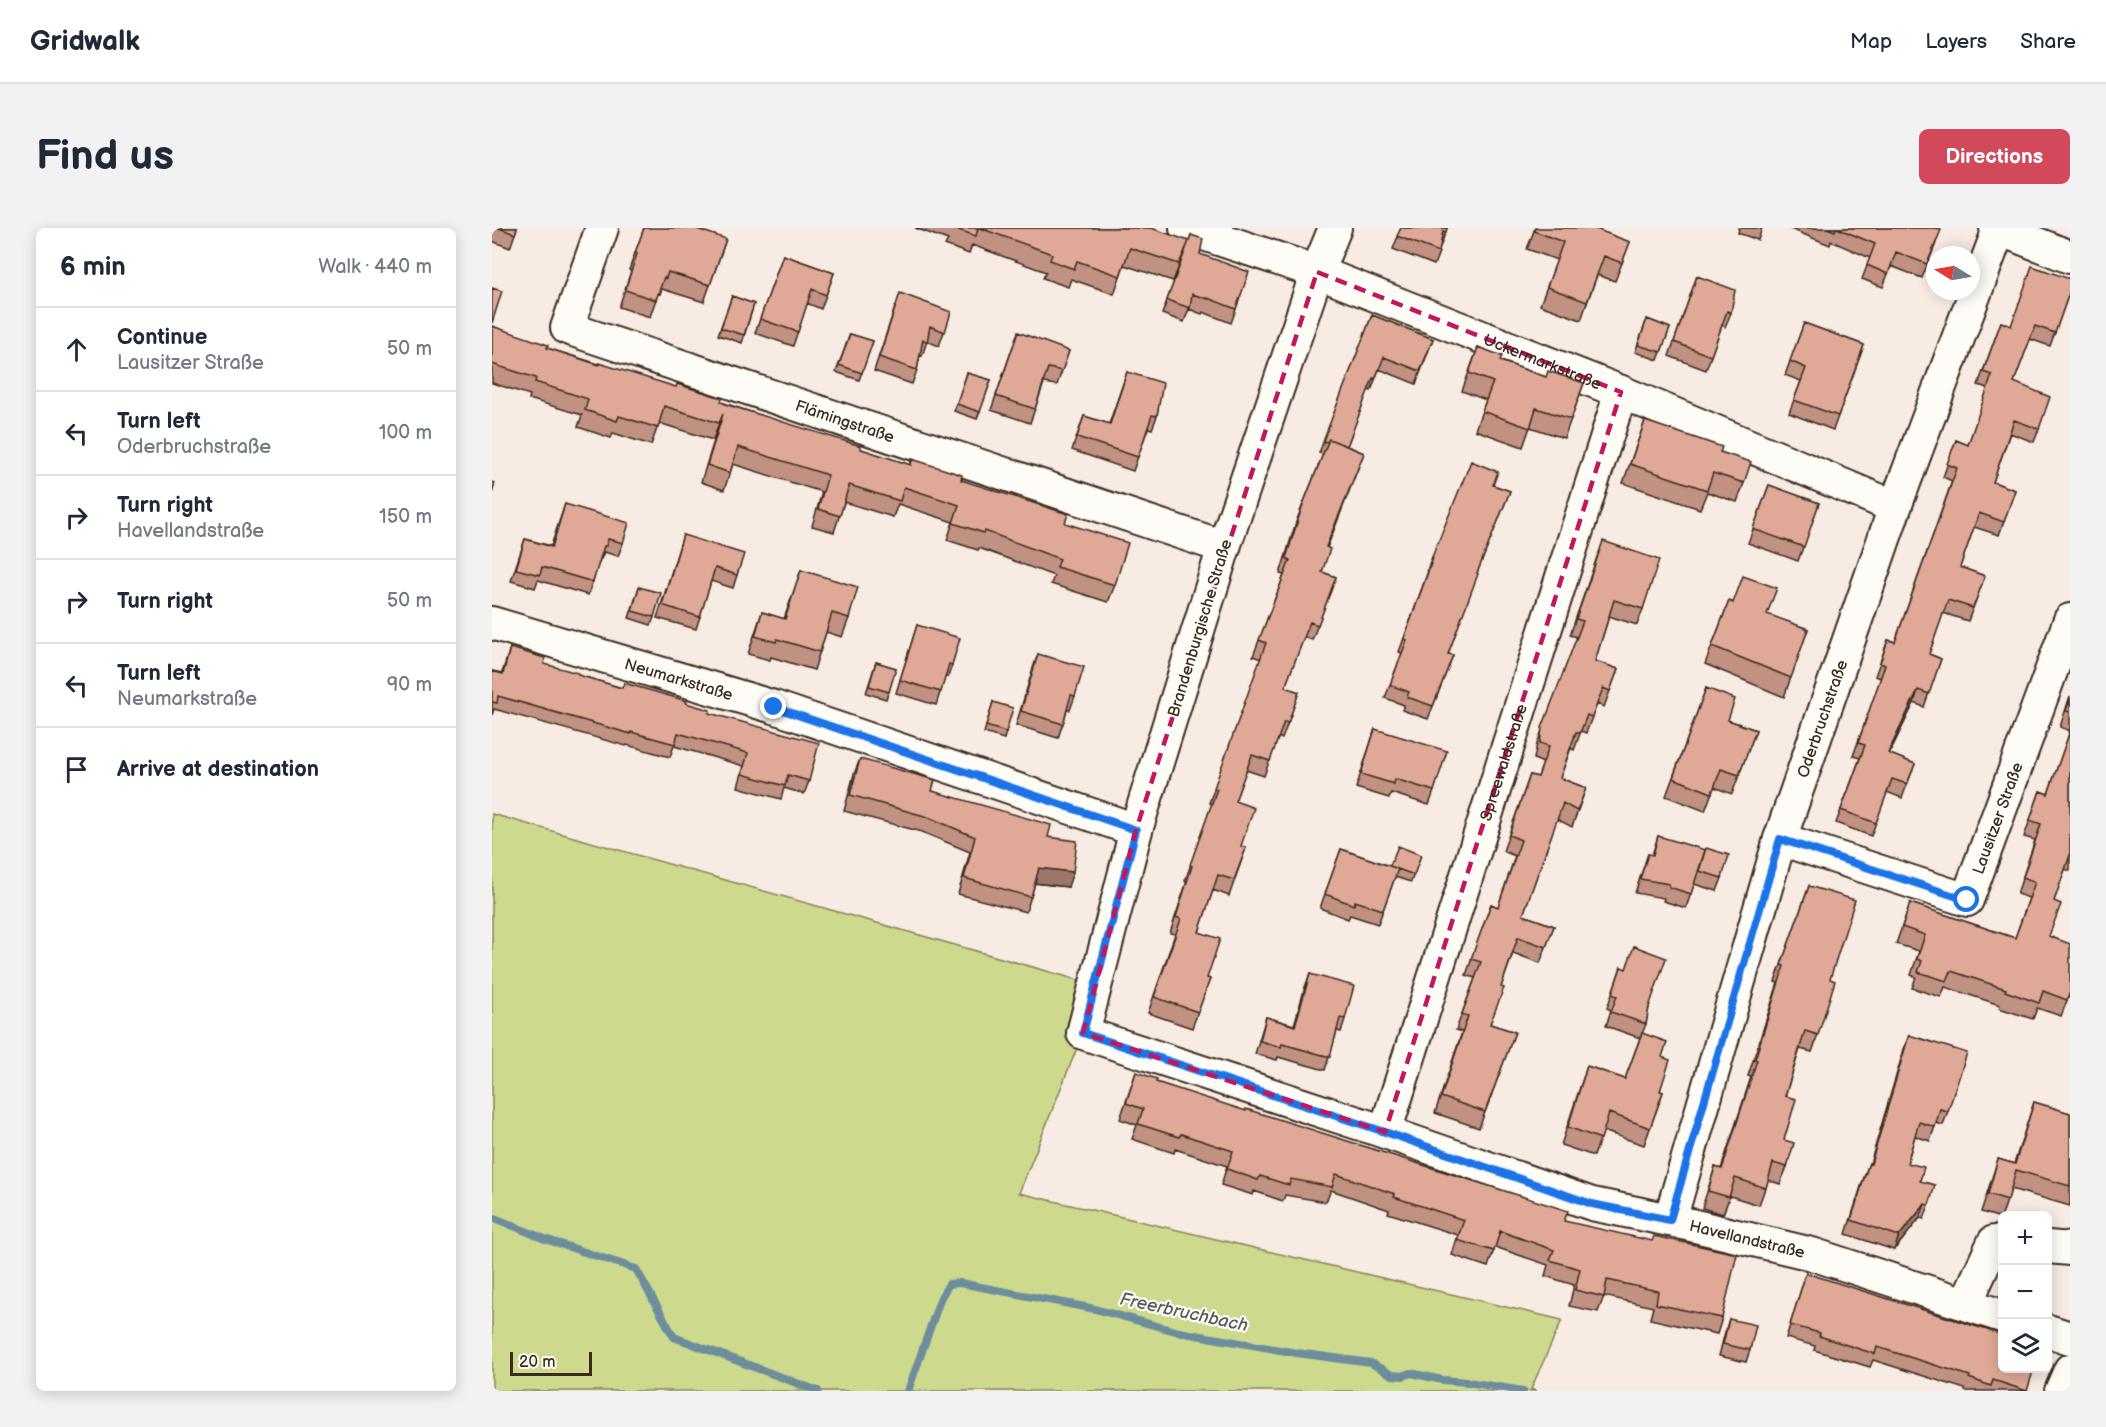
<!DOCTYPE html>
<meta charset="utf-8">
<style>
:root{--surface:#fff;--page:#f2f2f3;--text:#1f2937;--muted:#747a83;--line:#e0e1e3;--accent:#d1495b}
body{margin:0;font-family:"Balsamiq Sans",sans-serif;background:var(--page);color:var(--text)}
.controls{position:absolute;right:18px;bottom:18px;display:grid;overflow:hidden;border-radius:9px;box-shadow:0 3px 15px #0003}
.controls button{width:54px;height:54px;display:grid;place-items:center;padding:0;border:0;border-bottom:2px solid var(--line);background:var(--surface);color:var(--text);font:30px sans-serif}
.compass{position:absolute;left:1434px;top:18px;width:54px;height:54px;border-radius:50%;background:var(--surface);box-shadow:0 3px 15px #0003;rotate:281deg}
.scale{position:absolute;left:18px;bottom:15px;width:82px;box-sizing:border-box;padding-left:6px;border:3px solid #3b2a1e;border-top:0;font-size:16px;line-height:21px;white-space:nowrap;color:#3b2a1e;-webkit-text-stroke:4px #fdfcf7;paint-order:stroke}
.stop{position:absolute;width:18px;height:18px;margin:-14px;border:4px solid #1a73e8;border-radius:50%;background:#fff}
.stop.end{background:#1a73e8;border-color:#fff;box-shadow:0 2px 6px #0008}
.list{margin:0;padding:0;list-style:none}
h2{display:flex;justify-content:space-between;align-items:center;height:78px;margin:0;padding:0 24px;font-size:26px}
h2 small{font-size:20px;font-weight:400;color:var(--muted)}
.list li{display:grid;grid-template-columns:39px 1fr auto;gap:18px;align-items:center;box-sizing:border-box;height:84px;padding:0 24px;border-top:2px solid var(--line)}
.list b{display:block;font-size:22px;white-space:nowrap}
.list p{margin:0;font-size:20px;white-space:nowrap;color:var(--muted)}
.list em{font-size:20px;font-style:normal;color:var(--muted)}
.icon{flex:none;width:33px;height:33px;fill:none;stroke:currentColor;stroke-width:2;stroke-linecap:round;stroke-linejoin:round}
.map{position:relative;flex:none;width:1578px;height:1163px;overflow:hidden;border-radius:9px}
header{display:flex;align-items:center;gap:36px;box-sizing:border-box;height:84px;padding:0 30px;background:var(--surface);border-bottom:2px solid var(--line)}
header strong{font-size:28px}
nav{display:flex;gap:33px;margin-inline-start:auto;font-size:21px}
.intro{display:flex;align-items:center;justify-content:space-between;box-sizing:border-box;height:144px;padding:0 36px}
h1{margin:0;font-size:42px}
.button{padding:15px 27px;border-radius:9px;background:var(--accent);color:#fff;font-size:21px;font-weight:700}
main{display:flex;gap:36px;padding:0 36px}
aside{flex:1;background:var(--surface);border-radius:9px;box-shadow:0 3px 15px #0003}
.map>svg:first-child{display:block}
</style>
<header>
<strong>Gridwalk</strong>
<nav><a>Map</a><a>Layers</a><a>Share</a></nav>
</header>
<div class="intro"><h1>Find us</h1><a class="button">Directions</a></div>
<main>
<aside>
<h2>6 min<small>Walk · 440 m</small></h2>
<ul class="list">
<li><svg class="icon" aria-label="ahead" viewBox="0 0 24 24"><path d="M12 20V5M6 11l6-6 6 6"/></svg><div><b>Continue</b><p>Lausitzer Straße</p></div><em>50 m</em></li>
<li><svg class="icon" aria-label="left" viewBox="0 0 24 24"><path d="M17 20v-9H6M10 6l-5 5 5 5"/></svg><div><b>Turn left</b><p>Oderbruchstraße</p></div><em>100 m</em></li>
<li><svg class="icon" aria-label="right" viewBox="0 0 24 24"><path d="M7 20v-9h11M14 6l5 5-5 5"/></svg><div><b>Turn right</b><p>Havellandstraße</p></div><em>150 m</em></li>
<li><svg class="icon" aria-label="right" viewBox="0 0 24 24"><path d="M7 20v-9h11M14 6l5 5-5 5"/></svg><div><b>Turn right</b></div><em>50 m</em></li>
<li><svg class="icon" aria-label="left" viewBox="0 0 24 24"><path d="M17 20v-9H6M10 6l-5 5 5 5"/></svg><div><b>Turn left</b><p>Neumarkstraße</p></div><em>90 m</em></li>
<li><svg class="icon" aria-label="arrive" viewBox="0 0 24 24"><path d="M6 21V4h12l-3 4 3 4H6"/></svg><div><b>Arrive at destination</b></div></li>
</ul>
</aside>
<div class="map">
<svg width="1578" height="1163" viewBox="0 0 1578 1163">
<rect width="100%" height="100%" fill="#f7ebe4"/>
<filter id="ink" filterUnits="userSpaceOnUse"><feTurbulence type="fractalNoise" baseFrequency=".0167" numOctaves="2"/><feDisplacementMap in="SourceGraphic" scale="12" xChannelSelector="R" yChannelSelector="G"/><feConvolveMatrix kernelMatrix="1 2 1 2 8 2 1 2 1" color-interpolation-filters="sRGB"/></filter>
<g filter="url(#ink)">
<path fill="#cdd98c" stroke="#848255" stroke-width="1.5" d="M0,586l604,171 -13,48 -64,160 543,127 -31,69 5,2h-1044z"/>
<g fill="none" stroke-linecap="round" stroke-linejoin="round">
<path stroke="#6d8d9c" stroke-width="8" d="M0,989l53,22 91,30 38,68 144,54
M416,1163l33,-94 8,-13 11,-1 135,26 84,23 118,21 74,10 21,12 11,1 8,-3 31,7 26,2 55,9"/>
<defs>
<g id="street">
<path id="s1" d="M110,0l-35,100 657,219"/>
<path id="s2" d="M694,0l131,44 304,120 274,115"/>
<path id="s3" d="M843,0l-18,44 -93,275 -88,283 -53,203 302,99 207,72 78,16 142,34 190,62"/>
<path d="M1507,1l71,28"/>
<path id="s4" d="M0,395l282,84 362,123"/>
<path id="s5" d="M1288,611l187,61 103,-280"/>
<path id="s6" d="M893,904l236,-740"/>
<path id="s7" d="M1178,992l110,-381 115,-332 104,-278 -3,-1"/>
<path d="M1556,1019l22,2"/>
<path d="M1474,1075l28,-61 8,1"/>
<path d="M1556,1103l22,7"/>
<path d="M1569,1163l9,-21"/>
</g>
</defs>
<use href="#street" stroke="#3b2a1e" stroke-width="36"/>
<use href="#street" stroke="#fdfcf7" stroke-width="32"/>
</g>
<path fill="#c19182" stroke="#3b2a1e" stroke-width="1.5" d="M0,0h25l-7,20 -18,-7z
M152,0l82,11 -22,63 -42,-13 -2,5 -2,-1 -8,24 -31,-10 12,-36 -2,-1z
M423,0h236l31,31 -9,22 -49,-16 -10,29 -43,-15 -3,8 -25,-9 3,-6 -74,-27 -3,9 -24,-9 3,-5z
M909,0h46l-6,17 -1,-1 -1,8 -5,13 -41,-16z
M1043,0l95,14 -15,39 -18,-6 -16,45 -41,-15 17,-45 -30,-11z
M1247,0h23l-4,12 -20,-7z
M1296,0h148v15l-14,35 -31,-12 -8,21 -21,-8 8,-21 -39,-17 -1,4z
M699,7l9,19 36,55 -5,14 -28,-11 -1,2 -13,-5 -5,13 -22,-8z
M291,27l51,18 -13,36 -14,-6 -14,43 -38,-13z
M1205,48l34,37 -6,14 -3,-2 -16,45 -37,-14z
M1578,62l-20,56 -20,-7 -16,43 25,47 -5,13 -24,-9 -17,49 22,8 -16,45 -25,-8 -14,40 25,9 -17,45 -25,-8 -14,41 12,5 -17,48 -10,-4 -25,51 26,10 -13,34 -15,-6 -16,44 -35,-13 24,-65 -7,-2 28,-78 -6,-2 13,-36 7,2 57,-161 -9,-4 13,-37 12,5 20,-57 -10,-3 23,-63 9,4z
M240,68l22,8 -12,39 -24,-8z
M403,79l56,5 -12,34 -12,-5 -5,15 -2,-1 -3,15 -5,14 -38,-13z
M880,87l61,24 -17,45 -37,-15 -8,22 -3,-1 -21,56 17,7 -37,95 -5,24 14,5 -24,63 -8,-3 -19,50 14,5 -17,47 -4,-2 -14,39 -18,-6 -11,31 6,45 5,2 -17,48 -16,-6 -14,42 8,46 3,1 -18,49 -44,-15 27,-79 -5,-1 17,-52h-2l27,-77 -3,-1 52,-144 -8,-3 31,-81 -4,-1 16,-52 27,-68 -4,-1z
M1155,91l23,9 -12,32 -23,-8z
M1312,95l60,22 -31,85 -44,-17 12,-32 -16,-6z
M0,98l55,22 174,54 140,47 49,16 2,-6 153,64 50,62 -7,17 -57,-18 3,-8 -75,-28 -1,2 -31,-10 6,-18 -55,-18 -5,13 -49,-15 -10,30 -22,-6 10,-34 -89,-28 -9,26 -23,-8 16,-51 -4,9 -54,-17 -8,22 -38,-12 -2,5 -33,-11 4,-12 -53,-16 1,-4 -38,-12z
M358,106l23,7 -14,39 -23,-8z
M521,118l56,5 -12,34 -13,-2 -14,40 -39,-13z
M986,119l23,14 45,16 38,6 -20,55 -34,-11 -7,20 -48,-17 11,-30 -24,-9z
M635,144l30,44 -5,13 -4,-1 -15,43 -61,-21 12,-34 25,8z
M475,145l24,7 -14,39 -23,-8z
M1153,193l99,62 -7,19 -30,-10 -7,17 -77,-26z
M1001,257l17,6 -33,82 -29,81 5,1 -25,64 -26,-9 2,-5 -19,-7 17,-45 -3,-1 29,-81 -1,-1 5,-13z
M1277,257l50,18 -21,58 -50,-18z
M73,276l58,39 -5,13 -14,-4 -3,7h-1l-12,36 -50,-15 -3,8 -24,-7 14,-42 26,7z
M191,307l54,40 -4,13 -22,-7 -15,48 -39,-11z
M1105,329l46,52 -6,16 -28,-9 -14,45 23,8 -14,38 -7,-3 -11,29 -5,-2 -7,19 -3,-2 -11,30 26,10 -14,39 -15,-8 -34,96 31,11 -14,37 -27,-10 -12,34 -11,37 25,8 -36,96 -44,-15 27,-81 -6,-2 19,-52 -9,-3 25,-71 7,3 17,-51 -12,-5 27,-76 8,2 5,-14 -9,-4 3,-15 40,-107 -7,-2z
M309,342l48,48 -7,19 -16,-5 -12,38 -43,-13 -1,3 -22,-6 14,-42 22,7z
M147,359l15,30 -3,8 -22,-7z
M1237,373l79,28 -24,68 -79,-33z
M425,397l35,40 -4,12h-3l-9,28 -40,-12z
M18,420l34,16 34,11 44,13 64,15 23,10 100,68 -5,13 -20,-6 -3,11 -43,-12 6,-21 -70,-20 -4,11 -43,-12 -1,1 -132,-37 -2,6v-44l10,2z
M546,426l37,42 -5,14h-3l-9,28 -42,-13 17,-57z
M384,434l20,6 -10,31 -20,-6z
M1214,460l22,32 28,10 -24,64 -18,-7 -9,24 -39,-15z
M1578,468v175l-5,-2 -11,32 -5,35 21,57 -9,23 -24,-8 -4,11 -34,-11 1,-3 -55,-18 -4,10 -29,-9 4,-11 -5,-2 8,-24 -23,-7 14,-41 105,35 14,-40 -12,-4 18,-54 -11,-3 16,-46 8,3 22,-63 -10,-4z
M501,474l13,30 -2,7 -20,-6z
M883,501l59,62 -5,14 -38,-12 -2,5 -33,-10z
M368,531l72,32 116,46 20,50 -33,-4 -9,29 -68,-18 12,-42 -48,-20 -78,-21 10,-37z
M1166,608l64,42 -5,13 -23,-7 -8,24 -23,-7 1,-3 -29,-5 13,-39 4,1z
M849,621l49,17 31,-11 -10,27 -16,-5 -17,47 -28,-9 -2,4 -28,-11z
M1317,658l21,93 -12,56 -6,17 -12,-3 -15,47 -1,44 3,27 -7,17 -12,-4 -9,25 -29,-9 -7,18 -21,-6 13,-41 6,2 30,-92 -3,-1 30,-93 -3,-1z
M1129,739l28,40 -3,17 -4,10 20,23 -2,34 3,1 -19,53 -41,-14 -9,25 -33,-11 26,-79 38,13 15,-41 -34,-12 5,-16 -4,-2z
M818,746l35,45 -4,13 -4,-1 -12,39 -47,-13 -1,3 -22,-6 11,-37 28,8 11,-38z
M1417,807l39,76 -5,14 -7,-2 -6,18 -15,-5 -8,27 13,18 9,24 -5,14 -4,-1 -26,32 -48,-16 18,-57 5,-14 1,1 34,-115z
M644,844l20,10 408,139 158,97 -5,16 -67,-15 3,-12 -49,-11 -6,16 -29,-6 5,-21 -29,-9 3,-11 -53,-18 -7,20 -36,-12 6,-20 -70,-22 1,-3 -58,-20 -5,12 -41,-7 -2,6 -29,-10 -1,4 -32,-10 6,-19 -52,-17 -1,4 -42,-14 5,-14 -17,-6z
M1542,874l36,11v93l-59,-17 -10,29 -20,-6 17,-53 16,5z
M1314,1045l221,118h-62v-2l-92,-29 -3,7 -56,-17 1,-4 -29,-8z
M1237,1091l21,31 -4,12 -27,-6 6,-24z"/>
<path fill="#9d766a" stroke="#3b2a1e" stroke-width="1.5" d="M231,186l-6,17 -4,9 6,-17z
M1426,462l-4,13 -31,63 5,-13z
M547,640l34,4 -5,15 -34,-4z
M1433,976l-5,14 -26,32 5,-14z"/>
<path fill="#e0a997" stroke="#3b2a1e" stroke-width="1.5" d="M7,0h18l-2,6z
M152,0h50l32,11 -16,46 -42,-13 -2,6 -2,-1 -8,23 -31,-10 12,-36 -2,-1z
M461,0h25l-2,8z
M488,0h171l38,13 -10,23 -49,-16 -10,28 -43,-15 -3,8 -24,-9 2,-6z
M909,0h46l-1,4 -3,-1 -4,21 -42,-16z
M1043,0h58l37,14 -8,21 -18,-7 -17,46 -40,-15 16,-45 -29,-11z
M1335,0h9l-1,3z
M1345,0h99l5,2 -14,34 -31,-12 -8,22 -21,-9 8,-21z
M699,7l12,4 -3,15 49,18 -13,37 -28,-11v1l-16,-5 -2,14 -23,-8z
M291,27l51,18 -8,22 -14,-6 -14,43 -38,-13z
M1540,38l38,13v11l-15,43 -20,-7 -21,56 36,15 -11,32 -25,-9 -21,62 22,8 -11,32 -25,-9 -19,54 25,9 -12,32 -25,-8 -19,54 12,5 -12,35 -11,-4 -30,63 27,11 -8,20 -15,-5 -16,44 -35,-13 24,-65 -7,-2 27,-78 -5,-2 8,-23 7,2 62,-174 -10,-4 9,-24 12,5 24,-70 -9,-3 18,-50 10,4z
M1205,48l38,14 -4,23 -4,-2 -16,45 -37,-14z
M0,60l10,3 -10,32z
M408,65l51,19 -6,20 -15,-6 -3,16 -4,-3 -6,31 -38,-13z
M240,68l22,8 -10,31 -23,-7z
M880,87l61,24 -13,32 -36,-14 -9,22 -2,-1 -26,68 -18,-7 -2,3 -4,-1z
M1155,91l23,9 -9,24 -23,-7z
M1312,95l60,22 -26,71 -44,-16 12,-32 -16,-7z
M0,98l56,19 -1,3 52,17v-2l77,24 1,-3 45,14 -1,4 7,3 133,41v3l50,16 1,-6 50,16 -1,5 107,34 -3,9 63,20 -13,42 -58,-18 3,-8 -75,-28 -1,2 -31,-10 6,-18 -55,-18 -4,14 -51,-16 -9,31 -22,-7 10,-34 -90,-28 -8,26 -23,-8 16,-51 -4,9 -55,-17 -6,22 -39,-12 -2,5 -32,-11 3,-11 -53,-17 1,-4 -44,-14z
M526,104l51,19 -7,20 -14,-3 -13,41 -39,-13z
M358,106l23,7 -11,32 -23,-8z
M986,119l24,9 -2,5 46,16 2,-6 36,12 -13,36 -35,-11 -6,20 -48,-17 11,-29 -24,-9z
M635,144l36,11 -6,33 -5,-1 -14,42 -61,-20 7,-21 26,8z
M475,145l24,7 -11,32 -23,-8z
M1153,193l77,26 -2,5 31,10 -7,21 -31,-10 -6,17 -77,-26z
M837,211l35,14 -38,94 4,2 -8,23 14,5 -18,48 -8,-3 -25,65 14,5 -11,31 -4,-1 -14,39 -18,-6 -17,46 19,7 -13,38 5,2 -12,32 -16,-5 -19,57 21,7 -13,39 3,1 -12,33 -44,-15 27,-78 -5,-2 16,-51 -2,-1 27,-76 -3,-1 52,-145 -7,-3 31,-80 -4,-2 16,-51z
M979,233l27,11 -5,13 17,6 -33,82 1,1 -30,80 5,1 -20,51 -26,-9 2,-5 -19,-7 17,-45 -3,-1 29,-81 -1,-1z
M0,254l3,1 -3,11z
M1277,257l50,18 -15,44 -51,-18z
M73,276l64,19 -6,20 -15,-4 -2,7h-2l-11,36 -51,-15 -2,8 -24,-6 9,-30 27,8z
M191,307l61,19 -7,21 -22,-7 -15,49 -38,-12z
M1111,313l56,19 -16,49 -29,-9 -19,61 23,8 -8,22 -7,-3 -11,29 -5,-2 -7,18 -4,-1 -16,46 26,10 -9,23 -14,-8 -40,112 31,11 -8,21 -28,-10 -17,50 3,1 -14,36 25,8 -30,80 -44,-15 27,-81 -6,-2 19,-52 -10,-3 20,-55 7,3 23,-67 -12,-5 21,-60 8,2 11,-31 -9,-3 2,-15 41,-107 -7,-2z
M309,342l57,17 -9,31 -17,-5 -12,39 -43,-13 -1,3 -21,-6 7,-24 23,7z
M1251,348l34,12 -10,26 41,15 -17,49 -79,-32 17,-45 4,2z
M147,359l22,6 -7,24 -22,-6z
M425,397l43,13 -8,27 -3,-1 -8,28 -41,-12z
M18,420l35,10 -1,6 34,9v2l44,13 2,-5 63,18 -1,2 24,7 -1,3 110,30 -10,38 -21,-6 -3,11 -43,-12 6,-21 -70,-20 -3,11 -44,-12v2l-133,-38 -1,7 -5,-1v-31l11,3z
M546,426l46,13 -9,29 -4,-1 -8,29 -42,-13z
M384,434l20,6 -7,24 -20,-6z
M1214,460l29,11 -7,21 28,10 -17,45 -18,-6 -9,24 -39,-15z
M1578,470v14l-4,-1z
M501,474l20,6 -7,24 -20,-6z
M883,501l72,22 -13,40 -39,-12 -1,5 -33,-10z
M1578,503v124l-16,46 7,3 -12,32 21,8v48l-3,8 -24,-9 -4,12 -34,-12 1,-2 -55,-18 -4,10 -29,-9 4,-11 -5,-2 8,-24 -23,-8 8,-24 105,35 20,-56 -12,-5 18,-53 -11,-4 10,-29 8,3z
M368,531l75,21 -3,11 119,34 -3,12 29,4 -4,31 -34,-4 -8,29 -67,-19 11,-41 -47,-20 -78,-22z
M1166,608l47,14 -14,44 -22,-7v-3l-29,-5 8,-25 5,1z
M906,618l23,9 -7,20 -24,-9z
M1214,620l23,7 -7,23 -23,-7z
M849,621l57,20 -15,41 -28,-9 -1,4 -29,-11z
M1317,658l46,14 -25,79 5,2 -17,54 -13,-4 -20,65 11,3 -12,41 10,3 -7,24 -14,-4 -7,25 -31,-10 -6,19 -21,-6 7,-24 7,2 35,-109 -2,-1 29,-93 -3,-1z
M1142,718l32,12 -17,49 -3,17 -35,-12 6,-16 -5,-2 9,-27 5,2z
M818,746l44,12 -9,33 -5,-1 -10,39 -48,-13 -1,3 -21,-6 6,-24 29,9z
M1150,805l25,9 -5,15 8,3 -10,31 3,1 -13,36 -41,-15 -8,26 -33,-12 19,-61 38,13z
M1417,807l58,18 -19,58 -8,-2 -5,18 -16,-5 -12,41 17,4 -4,14 15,4 -6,20 -4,-1 -26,32 -48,-16 18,-57 2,1z
M644,844l21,7 -1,3 90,29v-2l32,10 290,92 -4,10 88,20 2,-5 83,18 -15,64 -66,-14 2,-13 -51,-11 -3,17 -29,-7 5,-21 -30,-9 4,-10 -54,-19 -6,20 -37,-11 7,-20 -70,-23 1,-3 -59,-20 -4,13 -41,-8 -2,6 -29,-9 -2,4 -31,-11 6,-18 -52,-17 -2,3 -41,-13 5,-15 -17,-6z
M1542,874l36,11v73l-54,-16 -8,30 -20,-6 10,-35 17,5z
M1314,1045l194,61 1,-3h1v37h32l-7,23 -34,-11 -2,6 -22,-8 1,-2 -93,-29 -2,7 -56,-18 1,-3 -30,-8z
M1237,1091l27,6 -6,25 -27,-6z"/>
</g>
<g fill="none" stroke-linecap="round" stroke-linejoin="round" filter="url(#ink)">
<path stroke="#1a73e8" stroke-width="8" d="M282,479l362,123 -53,203 302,99 207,72 78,16 110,-381 187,61"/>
</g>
<path fill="none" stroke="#c2185b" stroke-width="4.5" stroke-dasharray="12 8" stroke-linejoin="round" d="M825,44l304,120 -236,740 -302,-99 53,-203z"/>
<g text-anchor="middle" stroke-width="4.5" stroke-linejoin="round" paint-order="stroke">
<g font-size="16" fill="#3b2a1e" stroke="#fdfcf7">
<text dy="6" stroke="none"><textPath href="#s2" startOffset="381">Uckermarkstraße</textPath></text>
<text dy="6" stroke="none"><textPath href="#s1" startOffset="399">Flämingstraße</textPath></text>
<text transform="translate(707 400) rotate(-73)" y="6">Brandenburgische Straße</text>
<text dy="6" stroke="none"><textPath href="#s4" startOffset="195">Neumarkstraße</textPath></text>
<text dy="6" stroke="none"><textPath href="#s7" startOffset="524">Oderbruchstraße</textPath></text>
<text dy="6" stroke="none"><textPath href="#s6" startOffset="388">Spreewaldstraße</textPath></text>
<text dy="6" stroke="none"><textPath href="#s5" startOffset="284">Lausitzer Straße</textPath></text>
<text dy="6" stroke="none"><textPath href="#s3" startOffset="1540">Havellandstraße</textPath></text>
</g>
<g font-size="18" font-style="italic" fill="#545c5d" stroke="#fdfcf7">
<text transform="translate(692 1084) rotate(12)" y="6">Freerbruchbach</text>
</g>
</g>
</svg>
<div class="controls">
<button>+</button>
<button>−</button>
<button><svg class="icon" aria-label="layers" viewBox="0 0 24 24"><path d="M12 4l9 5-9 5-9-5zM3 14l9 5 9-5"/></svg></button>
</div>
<svg class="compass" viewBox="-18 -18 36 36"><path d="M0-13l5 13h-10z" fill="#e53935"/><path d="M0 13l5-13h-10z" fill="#747a83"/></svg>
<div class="scale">20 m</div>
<div class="stop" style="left:1475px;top:672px"></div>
<div class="stop end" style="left:282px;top:479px"></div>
</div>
</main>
